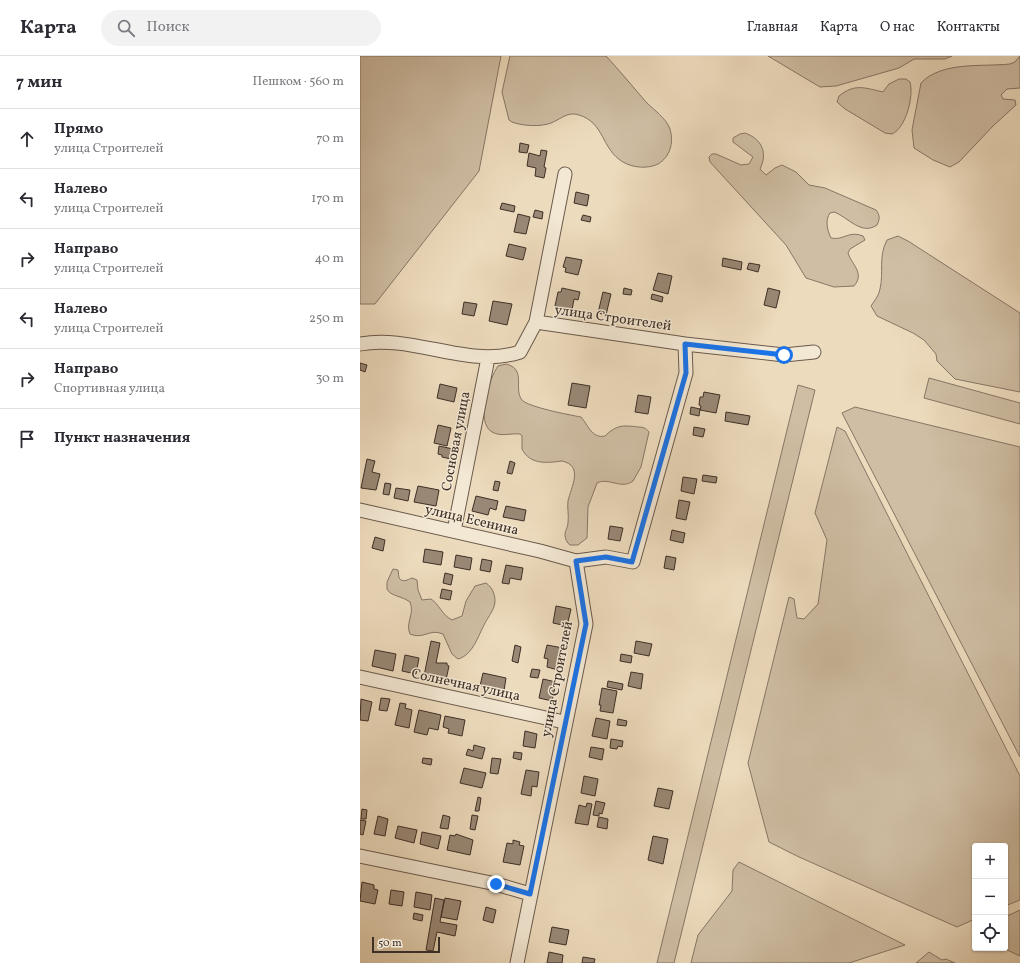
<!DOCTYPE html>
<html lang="ru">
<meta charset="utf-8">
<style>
:root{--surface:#fff;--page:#f2f2f3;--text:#2b2b33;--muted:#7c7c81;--line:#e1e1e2}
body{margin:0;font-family:Vollkorn,serif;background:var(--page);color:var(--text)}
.controls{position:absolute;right:12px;bottom:12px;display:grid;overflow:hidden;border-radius:4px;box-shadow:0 1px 3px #0004}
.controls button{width:36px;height:36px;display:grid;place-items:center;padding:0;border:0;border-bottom:1px solid var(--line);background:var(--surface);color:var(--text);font:20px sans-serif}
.scale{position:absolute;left:12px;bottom:10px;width:68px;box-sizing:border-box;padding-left:4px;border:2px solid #3e2f27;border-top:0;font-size:11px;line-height:14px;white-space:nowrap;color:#3e2f27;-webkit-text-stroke:3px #f3e8d4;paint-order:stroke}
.stop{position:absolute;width:12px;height:12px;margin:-9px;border:3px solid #1a73e8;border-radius:50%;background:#fff}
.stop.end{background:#1a73e8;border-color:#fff;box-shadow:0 1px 4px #0008}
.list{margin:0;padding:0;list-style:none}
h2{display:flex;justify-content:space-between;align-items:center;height:52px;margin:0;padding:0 16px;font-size:17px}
h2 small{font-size:13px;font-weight:400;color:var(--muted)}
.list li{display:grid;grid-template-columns:26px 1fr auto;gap:12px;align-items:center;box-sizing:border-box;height:60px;padding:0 16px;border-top:1px solid var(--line)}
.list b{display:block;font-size:15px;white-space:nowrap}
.list p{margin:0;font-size:13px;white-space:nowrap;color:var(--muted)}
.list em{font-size:13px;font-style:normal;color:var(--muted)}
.icon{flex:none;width:22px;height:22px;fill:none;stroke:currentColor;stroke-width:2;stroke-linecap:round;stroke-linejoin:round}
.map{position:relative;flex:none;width:660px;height:907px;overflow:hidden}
header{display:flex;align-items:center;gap:24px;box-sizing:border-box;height:56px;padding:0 20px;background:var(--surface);border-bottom:1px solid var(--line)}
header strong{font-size:19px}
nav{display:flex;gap:22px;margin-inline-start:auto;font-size:14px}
.search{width:280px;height:36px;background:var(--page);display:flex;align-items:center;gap:10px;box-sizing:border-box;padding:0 14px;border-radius:22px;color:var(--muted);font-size:15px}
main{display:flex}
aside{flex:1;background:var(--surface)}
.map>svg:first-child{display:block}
</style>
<header>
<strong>Карта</strong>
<div class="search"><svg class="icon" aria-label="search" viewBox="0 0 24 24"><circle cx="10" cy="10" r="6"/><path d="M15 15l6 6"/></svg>Поиск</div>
<nav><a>Главная</a><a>Карта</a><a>О нас</a><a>Контакты</a></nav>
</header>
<main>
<aside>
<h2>7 мин<small>Пешком · 560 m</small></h2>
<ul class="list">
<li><svg class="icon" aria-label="ahead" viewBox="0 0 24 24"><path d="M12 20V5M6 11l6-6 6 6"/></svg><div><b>Прямо</b><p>улица Строителей</p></div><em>70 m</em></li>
<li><svg class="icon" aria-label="left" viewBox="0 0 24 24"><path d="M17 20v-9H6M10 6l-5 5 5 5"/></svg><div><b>Налево</b><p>улица Строителей</p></div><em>170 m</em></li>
<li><svg class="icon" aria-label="right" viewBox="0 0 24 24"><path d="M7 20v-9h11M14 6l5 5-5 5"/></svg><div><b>Направо</b><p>улица Строителей</p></div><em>40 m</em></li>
<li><svg class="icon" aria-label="left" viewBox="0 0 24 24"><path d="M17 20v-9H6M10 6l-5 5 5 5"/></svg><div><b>Налево</b><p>улица Строителей</p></div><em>250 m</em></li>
<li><svg class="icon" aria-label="right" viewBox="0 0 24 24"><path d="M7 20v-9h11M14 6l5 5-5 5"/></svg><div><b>Направо</b><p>Спортивная улица</p></div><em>30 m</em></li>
<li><svg class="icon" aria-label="arrive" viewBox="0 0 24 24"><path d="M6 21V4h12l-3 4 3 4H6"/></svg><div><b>Пункт назначения</b></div></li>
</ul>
</aside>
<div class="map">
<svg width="660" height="907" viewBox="0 0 660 907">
<rect width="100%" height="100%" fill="#eddbbd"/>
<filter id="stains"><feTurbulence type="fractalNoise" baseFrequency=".005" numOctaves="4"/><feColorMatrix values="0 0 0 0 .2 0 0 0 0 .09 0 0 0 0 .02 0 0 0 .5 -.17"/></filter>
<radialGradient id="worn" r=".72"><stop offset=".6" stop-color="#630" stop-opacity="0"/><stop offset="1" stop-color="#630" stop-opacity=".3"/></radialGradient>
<path fill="#cfbea4" stroke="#867666" d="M0,0h141l-22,115 -104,133h-15z
M150,0h96c14,15 27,31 40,46 8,8 20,16 24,27 4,14 0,28 -12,35 -10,5 -25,4 -35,-2 -22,-13 -18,-39 -44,-47 -11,-4 -18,4 -28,8 -10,4 -29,3 -39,-1l-3,-2 -7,-28z
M408,0h184l-7,3h-31l-15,9 -63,18 -16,1z
M660,0v32l-13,1 -6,6 2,4 12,1 1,5 -23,21 -34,36 -9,5 -17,-7 -19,-12 -2,-18 9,-47c21,-22 61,-16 89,-19l5,-2z
M539,23h7l4,3c4,14 -4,46 -18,52l-7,-1 -40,-24 -8,-7 2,-6c16,-13 26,-8 44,-4l6,-8z
M385,77c17,6 23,20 15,36l6,6 9,-7 7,-3 14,7 13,13 16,3 51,22c4,5 4,9 1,15 -16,11 -29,-8 -43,-13l-4,1c-5,7 -3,17 1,25 12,3 18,-8 32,-2l2,4 -15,9 -2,4c4,12 17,20 6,33l-20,1 -28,-9 -20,-33 -76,-83 -1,-5 3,-3h4l25,11 8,-1 4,-7 -20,-15v-4l7,-4z
M538,180l10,5 112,72v79l-65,-13 -18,-18 -1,-7 -12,-14 -11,-7 -36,-17 -6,-10c3,-5 8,-10 9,-17 4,-17 -2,-32 7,-49z
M146,308c21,5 7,25 16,36 6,7 48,15 59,17 7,8 11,22 24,19 11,-11 18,-11 33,-9 5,0 8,1 11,5l-8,35 -8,14c-12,9 -24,-4 -36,2l-9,24 -1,31 -9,7h-8c-3,-2 -5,-6 -5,-11 0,-3 3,-7 3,-11 1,-8 -1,-16 0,-22 3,-14 16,-35 -6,-40 -15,2 -32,4 -40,-12v-13l-2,-2c-10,-1 -19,3 -28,-2 -17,-10 -3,-53 6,-66z
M569,322l91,25v21l-96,-26z
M438,329l17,5 -141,573h-17z
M495,351l165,40v310l-178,-344z
M477,371l8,4 175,345v124l-15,6v-60h-30v73l-18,8 -158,-70 -30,-15 -21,-79 41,-166 5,2 3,19 7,1 14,-15 9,-64 -12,-27z
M33,513l5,1 1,8c4,5 8,2 13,0l5,2 1,10 4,10 9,-1c8,5 11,16 21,21l10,-4 4,-15 9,-15 11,-3c6,4 9,11 9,18 0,8 -7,16 -10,22 -7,13 -12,32 -27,36l-6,-5 -9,-20c-14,-6 -19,6 -33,0 -5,-11 5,-20 0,-32 -8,-6 -20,-6 -23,-13v-7z
M379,806l166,83 -56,18h-158l7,-28 34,-44 1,-21z
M660,854v46l-17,-8h2v-31z
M569,896l13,8 4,-1 9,4h-39z"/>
<path fill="#998875" stroke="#3e2f27" d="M160,87l9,2 -2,8 -8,-1z
M181,94l6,1 -3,16 2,1 -2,10 -9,-2 1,-8 -9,-2 2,-13 11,3z
M216,136l13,3 -2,11 -13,-3z
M142,147l13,3 -1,6 -14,-3z
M175,154l8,2 -1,7 -9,-2z
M158,158l12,3 -4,17 -12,-2z
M223,159l8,2 -1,5 -9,-2z
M149,188l17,4 -3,12 -17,-4z
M206,201l16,3 -4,15 -13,-3 1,-4 -3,-1z
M363,202l19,4 -1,8 -19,-4z
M389,207l11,2 -2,7 -11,-3z
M298,217l14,3 -4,18 -15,-4z
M202,232l18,4 -2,8 -4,-1 -2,11 -17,-4 3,-14h3z
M264,232l8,2 -1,5 -8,-1z
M408,232l12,3 -4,17 -12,-3z
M243,236l8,2 -5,21 -8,-2z
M292,238l11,3 -1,5 -11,-3z
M133,245l19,3 -5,21 -18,-4z
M104,246l13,2 -3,12 -12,-2z
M0,307l7,2 -2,7 -5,-2z
M212,327l18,3 -4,22 -18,-3z
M80,328l17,4 -3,14 -17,-4z
M344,336l16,3 -4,18 -16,-3 1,-4 -2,-1 1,-8h3z
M278,339l13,2 -3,17 -13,-2z
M331,351l9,2 -1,7 -9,-2z
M366,356l24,4 -2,9 -23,-4z
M78,369l13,3 -4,18 -13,-3z
M334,371l11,2 -2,8 -10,-2z
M79,390l14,3 -2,10 -9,-2v-2l-4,-1z
M7,403l8,2 -3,11 8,2 -4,16 -15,-2z
M150,405l5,2 -3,11 -5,-1z
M343,419l14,2 -1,6 -14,-2z
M323,421l14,2 -3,15 -13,-3z
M135,425l5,1 -2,9 -5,-1z
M25,427l6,1 -2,11 -6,-1z
M58,430l21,4 -3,16 -22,-4z
M36,432l14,2 -2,11 -14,-3z
M116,440l22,5 -2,9 -6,-2 -2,7 -16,-4z
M319,444l11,2 -4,18 -10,-2z
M146,450l20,4 -2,11 -21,-4z
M250,470l13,2 -3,13 -12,-2z
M312,474l13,3 -2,10 -13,-3z
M15,481l10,3 -2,11 -11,-3z
M65,493l18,3 -2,13 -18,-3z
M96,499l16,3 -2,12 -16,-3z
M306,500l10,2 -2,12 -10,-2z
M122,503l10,2 -2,11 -10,-2z
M146,509l17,3 -2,12 -11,-2 -1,6 -7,-1z
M85,517l8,2 -2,10 -8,-2z
M82,533l10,2 -2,9 -10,-2z
M196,550l15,3 -4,17 -14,-3z
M71,585l9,2 -4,20h11v2l2,1 -3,14 -22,-4z
M276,585l16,3 -3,12 -15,-3z
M155,589l6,2 -3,16 -6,-2z
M187,589l16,3 -5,22 -11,-3 1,-8 -4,-1z
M15,594l21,4 -3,17 -21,-5z
M261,598l11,2 -1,7 -11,-2z
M45,599l14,3 -3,16 -14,-3z
M172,613l8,1 -2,8 -8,-1z
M271,616l12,2 -2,15 -13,-3z
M123,617l23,5 -2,13 -24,-5z
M183,623l13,3 -4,19 -13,-3z
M248,625l15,3 -1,6 -15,-3z
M242,632l15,3 -4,22 -13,-2 1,-6h-2z
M21,642l9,1 -3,12 -8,-1z
M1,643l11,3 -4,19 -8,-1z
M40,647l6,1 -1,4 7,2 -3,18 -14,-3z
M59,654l22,5 -3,15 -9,-2 -2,7 -13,-3z
M85,660l20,4 -3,16 -14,-3 1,-4 -6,-2z
M236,662l14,3 -3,18 -15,-3z
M258,663l9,2 -1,5 -9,-1z
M165,675l12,3 -2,14 -12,-2z
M251,683l12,2 -1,6 -4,-1 -1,3 -7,-1z
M114,689l11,3 -3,11 -16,-4 2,-6 5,2z
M231,691l13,2 -2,11 -13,-3z
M154,696l8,1 -1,7 -8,-2z
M63,702l9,1 -1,6 -9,-2z
M132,702l9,1 -3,15 -8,-1z
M104,712l22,5 -4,15 -22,-5z
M166,714l13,2 -2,15 -5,-1 -1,10 -10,-2z
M224,720l14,3 -3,17 -14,-3z
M298,732l15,3 -4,18 -15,-3z
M118,741l3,1 -2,13h-4z
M236,745l9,2 -3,11 -3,-1v3l-6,-1z
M227,747l5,1 -4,21 -13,-2 4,-18 7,2z
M2,753l5,1 -1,9h-5z
M83,759l7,2 -2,12 -8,-1z
M112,759l6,1 -3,14 -5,-1z
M18,760l10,3 -3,17 -11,-2z
M239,761l9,2 -1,10 -10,-2z
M0,764l6,1 -3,14 -3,-1z
M38,770l19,4 -3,13 -19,-5z
M62,776l19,4 -3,13 -18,-5z
M96,778l17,6 -3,15 -23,-5 3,-15 5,1z
M293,780l15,3 -5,25 -15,-4z
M153,784l7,2 -1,3 5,1 -4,19 -17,-3 4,-19 6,1z
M2,826l12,3v4l4,1 -3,14 -15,-3z
M31,834l13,2 -2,14 -13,-2z
M56,836l16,3 -2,15 -16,-3z
M75,842l9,2 -4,22 17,3 -2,11 -18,-4 -4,19 -7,-1z
M85,842l16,3 -4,19 -16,-3z
M126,851l10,3 -3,13 -10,-3z
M54,857l9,2 -1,6 -9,-2z
M192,871l17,3 -3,15 -17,-3z
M189,896l14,3 -1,8h-15z
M223,901l12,2 -1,4h-12z"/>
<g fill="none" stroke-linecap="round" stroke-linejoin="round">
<defs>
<path id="minor" d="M176,266l149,22 99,11 30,-3
M0,288c53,-10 108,25 160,8l16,-30 29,-148
M0,454l180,41 36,10
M94,475l34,-173
M0,621l204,45
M0,800l136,28 34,10
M157,907l69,-339 -10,-63 30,-4 27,5 53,-189 -1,-29"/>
</defs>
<use href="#minor" stroke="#6a5a4c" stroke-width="15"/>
<use href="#minor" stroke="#f3e8d4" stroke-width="13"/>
</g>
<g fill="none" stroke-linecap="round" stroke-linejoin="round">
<path stroke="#1a73e8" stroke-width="5" d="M136,828l34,10 56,-270 -10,-63 30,-4 26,5 54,-189 -1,-29 99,11"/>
</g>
<g text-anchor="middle" stroke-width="3" stroke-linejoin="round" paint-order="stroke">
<g font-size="14" fill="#3e2f27" stroke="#f3e8d4">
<text transform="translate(253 261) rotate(8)" y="5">улица Строителей</text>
<text transform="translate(95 385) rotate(-79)" y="5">Сосновая улица</text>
<text transform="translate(112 463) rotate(13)" y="5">улица Есенина</text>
<text transform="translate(196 623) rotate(-79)" y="5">улица Строителей</text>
<text transform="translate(106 628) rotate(12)" y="5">Солнечная улица</text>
</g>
</g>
<rect width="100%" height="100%" filter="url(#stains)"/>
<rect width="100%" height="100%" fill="url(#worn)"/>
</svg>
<div class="controls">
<button>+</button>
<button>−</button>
<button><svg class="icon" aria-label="locate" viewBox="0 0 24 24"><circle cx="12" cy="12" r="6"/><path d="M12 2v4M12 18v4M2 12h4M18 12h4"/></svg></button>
</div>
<div class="scale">50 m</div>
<div class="stop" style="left:424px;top:299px"></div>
<div class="stop end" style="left:136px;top:828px"></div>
</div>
</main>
